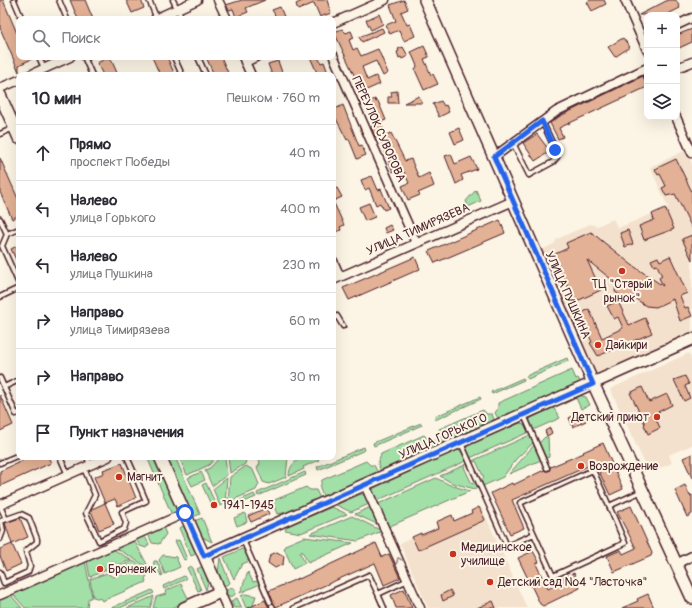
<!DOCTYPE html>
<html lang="ru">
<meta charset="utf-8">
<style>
:root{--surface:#fff;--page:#f7f7f7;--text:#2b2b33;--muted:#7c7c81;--line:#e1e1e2}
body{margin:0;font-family:Pangolin,sans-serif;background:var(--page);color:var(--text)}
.controls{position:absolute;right:12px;top:12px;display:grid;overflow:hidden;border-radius:8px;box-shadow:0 4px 16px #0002}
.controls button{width:36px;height:36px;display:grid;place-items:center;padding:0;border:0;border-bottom:1px solid var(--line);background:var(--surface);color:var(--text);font:20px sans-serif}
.stop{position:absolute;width:12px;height:12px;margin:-9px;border:3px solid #2563eb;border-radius:50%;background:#fff}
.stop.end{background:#2563eb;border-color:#fff;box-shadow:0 1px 4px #0008}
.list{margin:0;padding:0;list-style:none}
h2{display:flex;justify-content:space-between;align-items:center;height:52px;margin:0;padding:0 16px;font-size:17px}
h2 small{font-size:13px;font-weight:400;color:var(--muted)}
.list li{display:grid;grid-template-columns:26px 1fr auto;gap:12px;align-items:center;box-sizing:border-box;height:56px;padding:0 16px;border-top:1px solid var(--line)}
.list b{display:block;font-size:15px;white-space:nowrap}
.list p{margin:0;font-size:13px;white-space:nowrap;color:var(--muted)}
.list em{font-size:13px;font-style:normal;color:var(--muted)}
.icon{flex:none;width:22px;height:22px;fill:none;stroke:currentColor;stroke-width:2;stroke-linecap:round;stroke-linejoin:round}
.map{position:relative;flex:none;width:692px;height:608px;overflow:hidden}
.search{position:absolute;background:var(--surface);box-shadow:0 4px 16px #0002;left:16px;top:16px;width:320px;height:44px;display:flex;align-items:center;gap:10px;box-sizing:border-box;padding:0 14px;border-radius:8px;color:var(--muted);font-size:15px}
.panel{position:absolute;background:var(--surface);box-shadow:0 4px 16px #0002;left:16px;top:72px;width:320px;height:388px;border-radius:8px}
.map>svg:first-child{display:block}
</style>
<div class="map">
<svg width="692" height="608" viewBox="0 0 692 608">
<rect width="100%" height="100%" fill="#fcf5e5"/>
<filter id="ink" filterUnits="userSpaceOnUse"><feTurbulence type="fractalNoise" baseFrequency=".025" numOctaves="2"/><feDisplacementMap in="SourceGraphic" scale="8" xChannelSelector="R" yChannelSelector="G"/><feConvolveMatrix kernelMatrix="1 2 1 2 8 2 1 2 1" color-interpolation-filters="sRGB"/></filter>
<g filter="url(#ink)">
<path fill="#f4e1cd" d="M686,150l6,14v170l-90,41 -7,-1 -56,-123 15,-7 3,-5 33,-15 7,2 16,-7 5,9 50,-21 -18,-40z
M689,353l3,7v85l-23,10 3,8 -23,10 -39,-84z
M479,507l3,1 45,100h-99l-28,-64 21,-11 1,2 16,-7 -2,-6 16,-7 3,5 17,-7 -1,-2z"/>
<path fill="#a2e0a8" stroke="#76806a" d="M476,190l5,11 -13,6 -2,-6z
M567,358l1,3 -40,18 -2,-3z
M572,370l4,9 2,-1 3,5 -82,37 -4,-7 3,-5v-5z
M523,378l1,2 -32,14 -1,-2z
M579,395l7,2 4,8 -9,4 -5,-11 -12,6 -1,-2z
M480,397l1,2 -46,21 -1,-3z
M553,407l7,11 -27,12 -4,-9 2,-3z
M483,410l4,4h5l3,8 -34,15 -1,-2 -5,3 1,1 -16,7 -4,-7 4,-6 -1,-4z
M421,423l1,2 -48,21 -1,-3z
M520,423l4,1 5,8 -59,26 -4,-10 2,-2z
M424,435l5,5h5l3,8 -56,24 -3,-8 3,-10z
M530,435l3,8 -17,16 -13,18 -20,9 -3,-6 4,-2 -8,-17 -4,2v-2z
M545,437h3l1,20 -3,1 -7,-15z
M534,445l7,15 -32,14z
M364,447l1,3 -47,20 -1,-3z
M457,450l5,2 4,9 -90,40 -4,-10 2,-3z
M147,457h8l22,52 -2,5 -3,1z
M166,457h9l25,57 -7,3z
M179,457h37l-7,8 -22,10z
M220,457h5l2,18 -15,11 -7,-16 5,-2z
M228,457h19l-2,7 -15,9z
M263,457h25l-2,20 -17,7 -6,-2 -6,-14 3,-4 -1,-4z
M303,457h14l2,3 -16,7 1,2 -15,7c0,-10 6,-15 14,-19z
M366,461l4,4h4l4,8 -55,23 -3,-8 2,-8z
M467,464l-3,3 8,17 4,-2 3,5 -4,2 -23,-6 -12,-7z
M246,466l7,4 6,14 -3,6 -28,12 2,-25z
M201,472l4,8 -13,6 -4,-8z
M305,472l1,3 -48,21 -1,-3z
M227,478l-2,26 -5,2 -7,-17z
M436,478l14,7 20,6 -82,36 -10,-23z
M206,483l11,24 -4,2 -11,-24z
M306,487l4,3h6l4,8 -32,14 -11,2 -5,-13z
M254,494l2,3 -26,11 -1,-3z
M361,494l5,2 3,8 -18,8 -15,-7z
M332,507l15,7 -46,19 -16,-3 2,-4z
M371,507l8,18 -24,-11z
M245,513l2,9 -10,4 -3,-8z
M352,516l30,15 -24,10 -48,-7z
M202,518l10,24 -10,-5 -8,-16z
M184,526l12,28 -5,2 -12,-28z
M163,527l3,7 -7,10 -7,-1 -4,-9z
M144,535l5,9 -3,4 -6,-2 -4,-7z
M304,537l49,6 -45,20 -6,-12 -2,2 5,10 -12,6 -9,-21 2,-1 -1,-2z
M134,540l15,28 -33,-20z
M179,540l8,19 -3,1 -9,-19z
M113,549l18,11 -15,6 -1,-3 -5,-1 -3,1 -1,7 -4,2 2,-3 -2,-4 -7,3 2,4h4l-11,5 -3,-16z
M242,549l4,3 4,9 -8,3 -8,15 -10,-22z
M163,555l13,2 4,10 -15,7 -6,-14z
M220,558l10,25 -6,3 -6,-14z
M85,561l7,36 -4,2 -1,9h-62l-13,-15z
M133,561l16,9v2l-4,7 1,3 -44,19 -1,-2 -8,-2 -3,-18 17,-6 6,4 3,-1 1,-8z
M154,561h3l6,14 -2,1 -1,-3 -7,-3z
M191,566l10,24 -3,1 -11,-23z
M203,566l5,16 -2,8 -9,-21z
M248,572l5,10 5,-1 2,3 -20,9z
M184,576l2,3 -22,10 -1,-3z
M181,584l8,16 -17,8h-19l3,-11 10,-3 -1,-3z
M226.5 592a4.5 4.5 0 1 1 9 0a4.5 4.5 0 1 1-9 0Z
M152,590l2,3 -34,15h-9z
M10,594l12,14h-22v-9z
M245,594l11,2 -4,12h-6l-5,-12z
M154,596l-4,12h-23z
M237,598l5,10h-8l-3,-7z"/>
<path fill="#e3b195" stroke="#4a1f2b" d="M0,0h3l16,38v19h17l-17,8v7l-19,-44z
M70,0h15l8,19h-15z
M126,0h15l3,8 -12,5z
M242,0h23l-19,8 2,4 -12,5 -3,-8 -4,1 -3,-5z
M304,0h23l4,13 -11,4 -6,-14 -16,7 -2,-6z
M404,0l4,9 -7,3 6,13 3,-1 5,12 -11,5 -5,-11 -9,4 -4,-9 10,-4 -6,-16z
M591,0h13l2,4 -14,7 -5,-9z
M668,0h8l4,8 -14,7h-27z
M280,7l5,12h-9l-2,-6 -2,-3z
M379,14l4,10 -12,6 -5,-10z
M382,28l2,4 -22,10 -3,-5z
M342,29l4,4 5,-2 3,7 -5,2 4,10 4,-2 4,8 17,-7 10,24 -5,3 -7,-15 -14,6 5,13 9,-4 4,8 -18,8 -28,-60z
M692,29v13l-15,7v-14z
M623,38l7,9 -15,10 -7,-10z
M424,46l5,11 -5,2 7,16 2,-1 5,10 -14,6 -9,-20 2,-4 -6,-14z
M403,47l5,9 -6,3 -1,-2 -2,1 -2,-6 2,-1 -1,-2z
M110,57l8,18h-15l-6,-12z
M152,57h15l8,18h-15z
M206,57h15l8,18h-15z
M310,57h8l3,6 3,-1 4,11 -10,2z
M278,61l5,14h-11l-4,-11z
M643,76l4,11 -88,41 4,9 -5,2 -8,-16 10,-7z
M397,91l1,12h-10v-6h4l-1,-5z
M419,96l3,7h-18z
M365,98l2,5 8,-4 1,3 2,-1 8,19 -6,2 6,13 5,-2 14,28 6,-2 8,19 10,-5 5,13 -16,7 2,2 -12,5 -6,-14 7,-3 -5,-11 -3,1 -1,-4 -7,3 -14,-36 -4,1 -4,-10 4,-2 -9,-21 -4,2 -3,-6z
M441,101l3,5 2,-1 3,7 -10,5 -6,-13z
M343,105l16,41 2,-1 5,10 -9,4 -8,-20 -2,1 -14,-27v-3z
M459,128l5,12 -9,4 -5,-12z
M537,134l12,16v2l-14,9 -12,-18z
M451,154l4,10 16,-7 6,12 -16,6 2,5 -7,4 -11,-28z
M0,158l19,43v14l-7,4 -12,-27z
M676,159l16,33v36l-17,-34 -9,2 -4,-8 4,-2 -6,-12 -2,1 -3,-6z
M372,176l6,14 3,-1 8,19 -5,2 -4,-7 -4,2 -7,-17 -4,2 -4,-10z
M337,188l5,9 -9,4 11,24 -4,2 1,3 -8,3v-44z
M369,203l6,14 -10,4 -6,-14z
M665,208l9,21 -30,11 -5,-14 15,-6 -2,-6z
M500,220l5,13 -70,30 -6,-12z
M390,225l3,5 -7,3 -2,-5z
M628,230l5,14 -8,3 -5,-14z
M591,232l41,33 31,21 -4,-8 3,-2 -5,-11 -3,1 -3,-6 7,-3 2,4 10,-5 17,37 -7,3 5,12 3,-1 4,9 -12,5 -7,-22 -17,8 -10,-1 -13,-9 -5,3 -13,-8 1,-9 -29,-23 14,30 -26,12 -22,-47 15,-7 -2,-5z
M692,235v25l-10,-21z
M19,245v21l-8,-17z
M415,257l5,12 -71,31 -6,-12z
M618,301l11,24 16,-7 7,15 -54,23 -8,-13 2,-1 -8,-17 -1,1 -3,-6 2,-1 -2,-5 9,-5 13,29 21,-10 -5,-11 -4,2 -7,-13z
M685,376l4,8 -4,2 5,12 -6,3 -10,-21z
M642,387l7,15 18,-8 5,11 -18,9 6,14 -12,6 -4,-9 1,-1 -15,-31z
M0,395l13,30 -13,6z
M578,413l2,4 3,-2 3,6 -13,6 -4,-9z
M550,428l2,5 -5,3 -2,-5z
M603,443l20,46 -13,6 -15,-32 -83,37 12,28 -14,6 -19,-41 21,-10 1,2 31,-15 5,1 1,-4 34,-14 -1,-1z
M692,454v24l-9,-20z
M31,457h17l3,6 -51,23v-15z
M122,463l14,35 -18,8 -3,-7 -10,4 -11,-26 10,-4 -1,-3z
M685,485l5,11 2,-1v19l-5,3 -12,-27z
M105,503l9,21 -15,6 -8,-19 1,-2z
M631,506l21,47 -1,3 -37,16 -7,-16 14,-6 2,4 13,-6 -19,-36z
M479,507l6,13 -67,30 -6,-13 9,-4v2l17,-7 -2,-6 16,-7 2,6 18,-8 -1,-2z
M266,508l3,6 -18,8 -3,-6z
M20,518l8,19 -16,7 -7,-21z
M376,543l6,14 7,-3 11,24 -16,7 -9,-22 -99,44 -3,-4 -4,-12 30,-13v1z
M12,544l9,20 -15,7 -6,-15v-7z
M533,551l6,11 -3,2 12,25 14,-7 -1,-3 13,-6 6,15 -37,18 -3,-2 -22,-46z
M277,552l7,4 -1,8 -8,4 -7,-5 2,-8z
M404,589l8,19h-16l-5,-13z
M450,590l3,6 -10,5 -2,-6z
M648,594l6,14h-32l16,-7 -1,-2z
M265,600l4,8h-21z
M493,601l3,7h-19z"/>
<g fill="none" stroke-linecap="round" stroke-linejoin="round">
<defs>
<path id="lane" d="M14,0l8,19
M59,0l8,19
M149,0l8,19
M173,0l9,19
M39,57l5,11
M84,57l8,18
M174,57l8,18
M198,57l8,18
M0,134l14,-6
M513,143l16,32 24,-13 4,-5v-4l-15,-32
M0,219l7,15 12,-5
M7,234l-5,12 17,38
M0,297l19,-9
M333,318l4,-2 6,10
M0,378l16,36 3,-1
M4,387l15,-7
M524,415l23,53
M461,443l46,103 27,-12 19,42 72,-33 -16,-37 33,-15
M60,457l8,18
M87,457l3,8
M127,457l8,18
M0,463l19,-8
M84,468l11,27 -9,18 13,28 25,-12 2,-6 -4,-11 24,-11 -9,-21
M0,506l6,13
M534,534l-14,-31 73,-33 16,36
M0,539l3,-8 -2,-10 20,-7 8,4 8,21v3l-11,9 4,15 -2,6 -24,11 -4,-11
M243,540l27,62
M378,594l6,14
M272,606l1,2
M294,608l75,-33 9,19 30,-14"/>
<path id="street" d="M218,0l9,19
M625,0l22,50
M155,19l42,-19
M333,23l52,-23
M677,25l15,-7
M333,55l83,188
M243,57l8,18
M245,62l11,-5
M677,68l15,-6
M30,75l40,-18
M0,88l19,-8
M676,117l16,36
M494,157l63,-46 90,-43
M333,261l7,16
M333,280l180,-79
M365,485l55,123
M0,505l108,-48
M676,564l16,-8
M220,592l7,16
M0,595l185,-82"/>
<path id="secondary" d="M425,0l168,383 99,215
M0,95l19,43
M160,457l60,135 -36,16
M204,556l488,-217"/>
</defs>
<use href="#lane" stroke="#4a1f2b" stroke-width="7"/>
<use href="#street" stroke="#4a1f2b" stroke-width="11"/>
<use href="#secondary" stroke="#4a1f2b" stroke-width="14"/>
<use href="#lane" stroke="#fcf5e5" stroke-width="4"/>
<use href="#street" stroke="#fcf5e5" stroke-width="8"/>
<use href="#secondary" stroke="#fcf5e5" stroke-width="11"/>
</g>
<defs><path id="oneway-chevron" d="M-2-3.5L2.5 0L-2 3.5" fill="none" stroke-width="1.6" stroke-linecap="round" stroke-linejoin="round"/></defs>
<use stroke="#a38a88" href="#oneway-chevron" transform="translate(399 560) rotate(-114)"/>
</g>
<g fill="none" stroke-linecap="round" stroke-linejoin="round" filter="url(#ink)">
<path stroke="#2563eb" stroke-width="5" d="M185,513l19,43 389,-172 -99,-227 48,-36 13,29"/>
</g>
<g fill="#c8321e" stroke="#fcf5e5" stroke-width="1.5">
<circle cx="622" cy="271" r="4"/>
<circle cx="598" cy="345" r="4"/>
<circle cx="657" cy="417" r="4"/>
<circle cx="581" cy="466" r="4"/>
<circle cx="119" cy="477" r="4"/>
<circle cx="214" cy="505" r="4"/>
<circle cx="453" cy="554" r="4"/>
<circle cx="100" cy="569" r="4"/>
<circle cx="490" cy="582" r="4"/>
</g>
<g text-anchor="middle" stroke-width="4" stroke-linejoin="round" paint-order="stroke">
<g font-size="12" fill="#4a1f2b" stroke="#fcf5e5">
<text transform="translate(379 129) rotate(66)" y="4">ПЕРЕУЛОК СУВОРОВА</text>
<text transform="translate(418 229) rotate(-24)" y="4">УЛИЦА ТИМИРЯЗЕВА</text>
<text transform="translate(568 295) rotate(66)" y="4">УЛИЦА ПУШКИНА</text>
<text transform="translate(443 436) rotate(-24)" y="4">УЛИЦА ГОРЬКОГО</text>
</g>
<g font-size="12" fill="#4a1f2b" stroke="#fcf5e5" text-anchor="start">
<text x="622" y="288" text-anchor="middle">ТЦ "Старый<tspan x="622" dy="14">рынок"</tspan></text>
<text x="606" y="349">Дайкири</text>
<text x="649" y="421" text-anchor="end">Детский приют</text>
<text x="589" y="470">Возрождение</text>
<text x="127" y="481">Магнит</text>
<text x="222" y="509">1941-1945</text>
<text x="461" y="551">Медицинское<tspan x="461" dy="14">училище</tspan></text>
<text x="108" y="573">Броневик</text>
<text x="498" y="586">Детский сад №4 "Ласточка"</text>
</g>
</g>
</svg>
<div class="controls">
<button>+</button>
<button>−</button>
<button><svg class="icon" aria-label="layers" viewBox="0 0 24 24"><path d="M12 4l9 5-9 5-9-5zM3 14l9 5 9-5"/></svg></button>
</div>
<div class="stop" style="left:185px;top:513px"></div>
<div class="stop end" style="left:555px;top:150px"></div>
<div class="search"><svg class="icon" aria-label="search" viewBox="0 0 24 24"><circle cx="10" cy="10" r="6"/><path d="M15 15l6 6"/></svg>Поиск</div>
<section class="panel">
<h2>10 мин<small>Пешком · 760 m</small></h2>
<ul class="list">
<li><svg class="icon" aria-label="ahead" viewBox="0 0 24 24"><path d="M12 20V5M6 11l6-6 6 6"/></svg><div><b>Прямо</b><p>проспект Победы</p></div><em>40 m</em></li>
<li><svg class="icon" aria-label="left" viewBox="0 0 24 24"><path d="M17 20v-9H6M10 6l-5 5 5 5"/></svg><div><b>Налево</b><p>улица Горького</p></div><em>400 m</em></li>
<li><svg class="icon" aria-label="left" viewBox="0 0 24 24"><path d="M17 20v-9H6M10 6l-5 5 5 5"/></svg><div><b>Налево</b><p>улица Пушкина</p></div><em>230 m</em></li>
<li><svg class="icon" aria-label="right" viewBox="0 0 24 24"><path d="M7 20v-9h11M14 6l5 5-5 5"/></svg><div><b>Направо</b><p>улица Тимирязева</p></div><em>60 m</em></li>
<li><svg class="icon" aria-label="right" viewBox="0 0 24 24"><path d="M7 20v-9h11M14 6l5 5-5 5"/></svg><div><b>Направо</b></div><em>30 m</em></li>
<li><svg class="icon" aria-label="arrive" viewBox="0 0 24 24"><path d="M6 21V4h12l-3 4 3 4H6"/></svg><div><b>Пункт назначения</b></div></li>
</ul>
</section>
</div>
